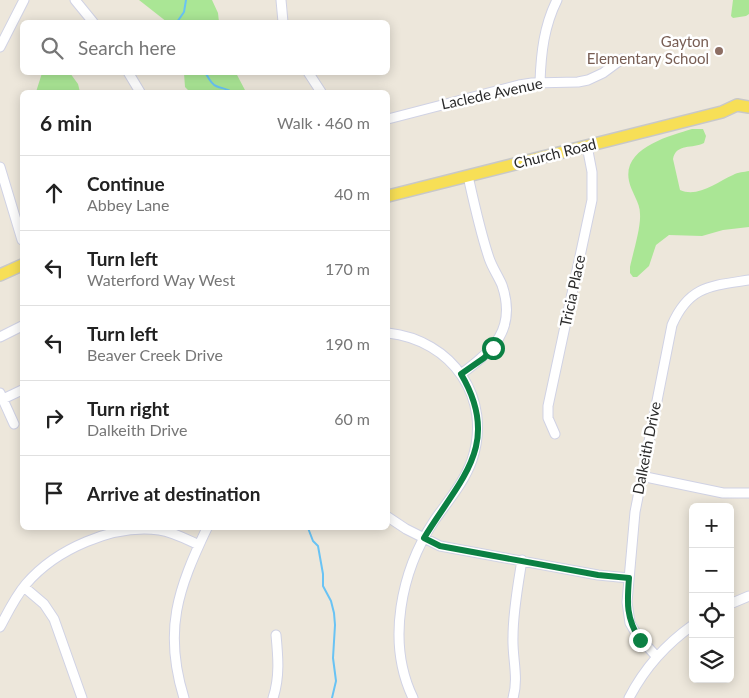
<!DOCTYPE html>
<meta charset="utf-8">
<style>
:root{--surface:#fff;--page:#f6f6f6;--text:#222;--muted:#767676;--line:#e0e0e0}
body{margin:0;font-family:Lato,sans-serif;background:var(--page);color:var(--text)}
.controls{position:absolute;right:15px;bottom:15px;display:grid;overflow:hidden;border-radius:8px;box-shadow:0 2px 12px #0003}
.controls button{width:45px;height:45px;display:grid;place-items:center;padding:0;border:0;border-bottom:1px solid var(--line);background:var(--surface);color:var(--text);font:25px sans-serif}
.stop{position:absolute;width:15px;height:15px;margin:-11px;border:4px solid #0b8043;border-radius:50%;background:#fff}
.stop.end{background:#0b8043;border-color:#fff;box-shadow:0 1px 5px #0008}
.list{margin:0;padding:0;list-style:none}
h2{display:flex;justify-content:space-between;align-items:center;height:65px;margin:0;padding:0 20px;font-size:21px}
h2 small{font-size:16px;font-weight:400;color:var(--muted)}
.list li{display:grid;grid-template-columns:32px 1fr auto;gap:15px;align-items:center;box-sizing:border-box;height:75px;padding:0 20px;border-top:1px solid var(--line)}
.list b{display:block;font-size:19px;white-space:nowrap}
.list p{margin:0;font-size:16px;white-space:nowrap;color:var(--muted)}
.list em{font-size:16px;font-style:normal;color:var(--muted)}
.icon{flex:none;width:28px;height:28px;fill:none;stroke:currentColor;stroke-width:2;stroke-linecap:round;stroke-linejoin:round}
.map{position:relative;flex:none;width:749px;height:698px;overflow:hidden}
.search{position:absolute;background:var(--surface);box-shadow:0 2px 12px #0003;left:20px;top:20px;width:370px;height:55px;display:flex;align-items:center;gap:12px;box-sizing:border-box;padding:0 18px;border-radius:8px;color:var(--muted);font-size:19px}
.panel{position:absolute;background:var(--surface);box-shadow:0 2px 12px #0003;left:20px;top:90px;width:370px;height:440px;border-radius:8px}
.map>svg:first-child{display:block}
</style>
<div class="map">
<svg width="749" height="698" viewBox="0 0 749 698">
<rect width="100%" height="100%" fill="#ede7db"/>
<path fill="#aae695" d="M139,0h73l6,13 1,9h-52z
M733,0h16v14l-3,2 -13,2 -2,-2z
M42,73h28l8,11 2,8h-44z
M184,73h52l10,19h-56l-5,-5z
M692,129h11l3,7 -2,7c-11,6 -28,0 -31,16l7,31c18,8 37,-8 53,-15 5,-3 11,-3 16,-4v56l-26,3 -21,6 -33,-1 -13,10 -7,21 -12,11h-4l-3,-4v-6c3,-14 11,-40 10,-53 0,-12 -9,-22 -11,-33 -7,-33 40,-45 63,-52z"/>
<g fill="none" stroke-linecap="round" stroke-linejoin="round">
<path stroke="#69c3f4" stroke-width="2" d="M177,22l7,-10 2,-12
M205,72c3,5 6,12 11,14 6,3 11,2 16,6
M308,528l5,13 5,5 5,28v12l8,15 3,12 1,12 -2,33 3,23 -4,17"/>
<defs>
<path id="minor" d="M75,0l18,22
M281,0l2,22
M0,47l24,-47
M128,72l12,20
M308,72l13,20
M540,82c1,-29 4,-56 17,-82
M388,119l131,-34 13,-2 46,-1 10,-2 15,-7 19,-14
M0,167l22,73
M388,333c64,7 105,65 84,127 -8,23 -25,42 -38,61 -33,50 -48,121 -21,177
M0,337l22,-11
M461,374c32,-23 56,-45 41,-89 -4,-9 -10,-18 -13,-27 -9,-27 -15,-55 -21,-82
M0,393l14,31
M3,399l19,-9
M555,434l-7,-16v-12l44,-206v-28l-5,-26
M641,476l82,17h26
M388,517l18,12 34,17 158,29 31,3
M24,587l20,17 10,15 28,79
M730,604l19,-8
M0,627c8,-15 15,-30 26,-43 30,-35 87,-60 133,-54 14,2 27,9 40,15
M657,657l-20,-22 -7,-12 -3,-21 8,-90 37,-187c17,-39 38,-39 77,-45
M184,698c-21,-68 -6,-109 23,-170
M273,698c7,-21 5,-42 3,-63
M513,698c6,-20 -1,-41 0,-61 0,-26 5,-52 9,-77
M629,698c15,-29 37,-54 64,-73"/>
<path id="major" d="M388,196l334,-84 15,-7 12,2
M0,275l22,-10"/>
</defs>
<use href="#minor" stroke="#d0d2e4" stroke-width="11"/>
<use href="#major" stroke="#c8c8c8" stroke-width="14"/>
<use href="#minor" stroke="#fff" stroke-width="9"/>
<use href="#major" stroke="#f7df56" stroke-width="11"/>
</g>
<g fill="none" stroke-linecap="round" stroke-linejoin="round">
<path stroke="#0b8043" stroke-width="6" d="M493,348l-9,10 -23,16c42,71 -2,106 -37,164l16,8 158,29 31,3c-2,25 -3,40 11,62"/>
</g>
<circle fill="#8d6e63" stroke="#fff" stroke-width="2" cx="719" cy="51" r="5"/>
<g text-anchor="middle" stroke-width="5" stroke-linejoin="round" paint-order="stroke">
<g font-size="15" fill="#785e54" stroke="#fff" text-anchor="end">
<text x="709" y="47">Gayton<tspan x="709" dy="17">Elementary School</tspan></text>
</g>
<g font-size="15" fill="#2a2a2a" stroke="#fff">
<text transform="translate(492 94) rotate(-12)" y="5">Laclede Avenue</text>
<text transform="translate(555 154) rotate(-14)" y="5">Church Road</text>
<text transform="translate(573 291) rotate(-78)" y="5">Tricia Place</text>
<text transform="translate(647 448) rotate(-79)" y="5">Dalkeith Drive</text>
</g>
</g>
</svg>
<div class="controls">
<button>+</button>
<button>−</button>
<button><svg class="icon" aria-label="locate" viewBox="0 0 24 24"><circle cx="12" cy="12" r="6"/><path d="M12 2v4M12 18v4M2 12h4M18 12h4"/></svg></button>
<button><svg class="icon" aria-label="layers" viewBox="0 0 24 24"><path d="M12 4l9 5-9 5-9-5zM3 14l9 5 9-5"/></svg></button>
</div>
<div class="stop" style="left:493px;top:348px"></div>
<div class="stop end" style="left:640px;top:640px"></div>
<div class="search"><svg class="icon" aria-label="search" viewBox="0 0 24 24"><circle cx="10" cy="10" r="6"/><path d="M15 15l6 6"/></svg>Search here</div>
<section class="panel">
<h2>6 min<small>Walk · 460 m</small></h2>
<ul class="list">
<li><svg class="icon" aria-label="ahead" viewBox="0 0 24 24"><path d="M12 20V5M6 11l6-6 6 6"/></svg><div><b>Continue</b><p>Abbey Lane</p></div><em>40 m</em></li>
<li><svg class="icon" aria-label="left" viewBox="0 0 24 24"><path d="M17 20v-9H6M10 6l-5 5 5 5"/></svg><div><b>Turn left</b><p>Waterford Way West</p></div><em>170 m</em></li>
<li><svg class="icon" aria-label="left" viewBox="0 0 24 24"><path d="M17 20v-9H6M10 6l-5 5 5 5"/></svg><div><b>Turn left</b><p>Beaver Creek Drive</p></div><em>190 m</em></li>
<li><svg class="icon" aria-label="right" viewBox="0 0 24 24"><path d="M7 20v-9h11M14 6l5 5-5 5"/></svg><div><b>Turn right</b><p>Dalkeith Drive</p></div><em>60 m</em></li>
<li><svg class="icon" aria-label="arrive" viewBox="0 0 24 24"><path d="M6 21V4h12l-3 4 3 4H6"/></svg><div><b>Arrive at destination</b></div></li>
</ul>
</section>
</div>
